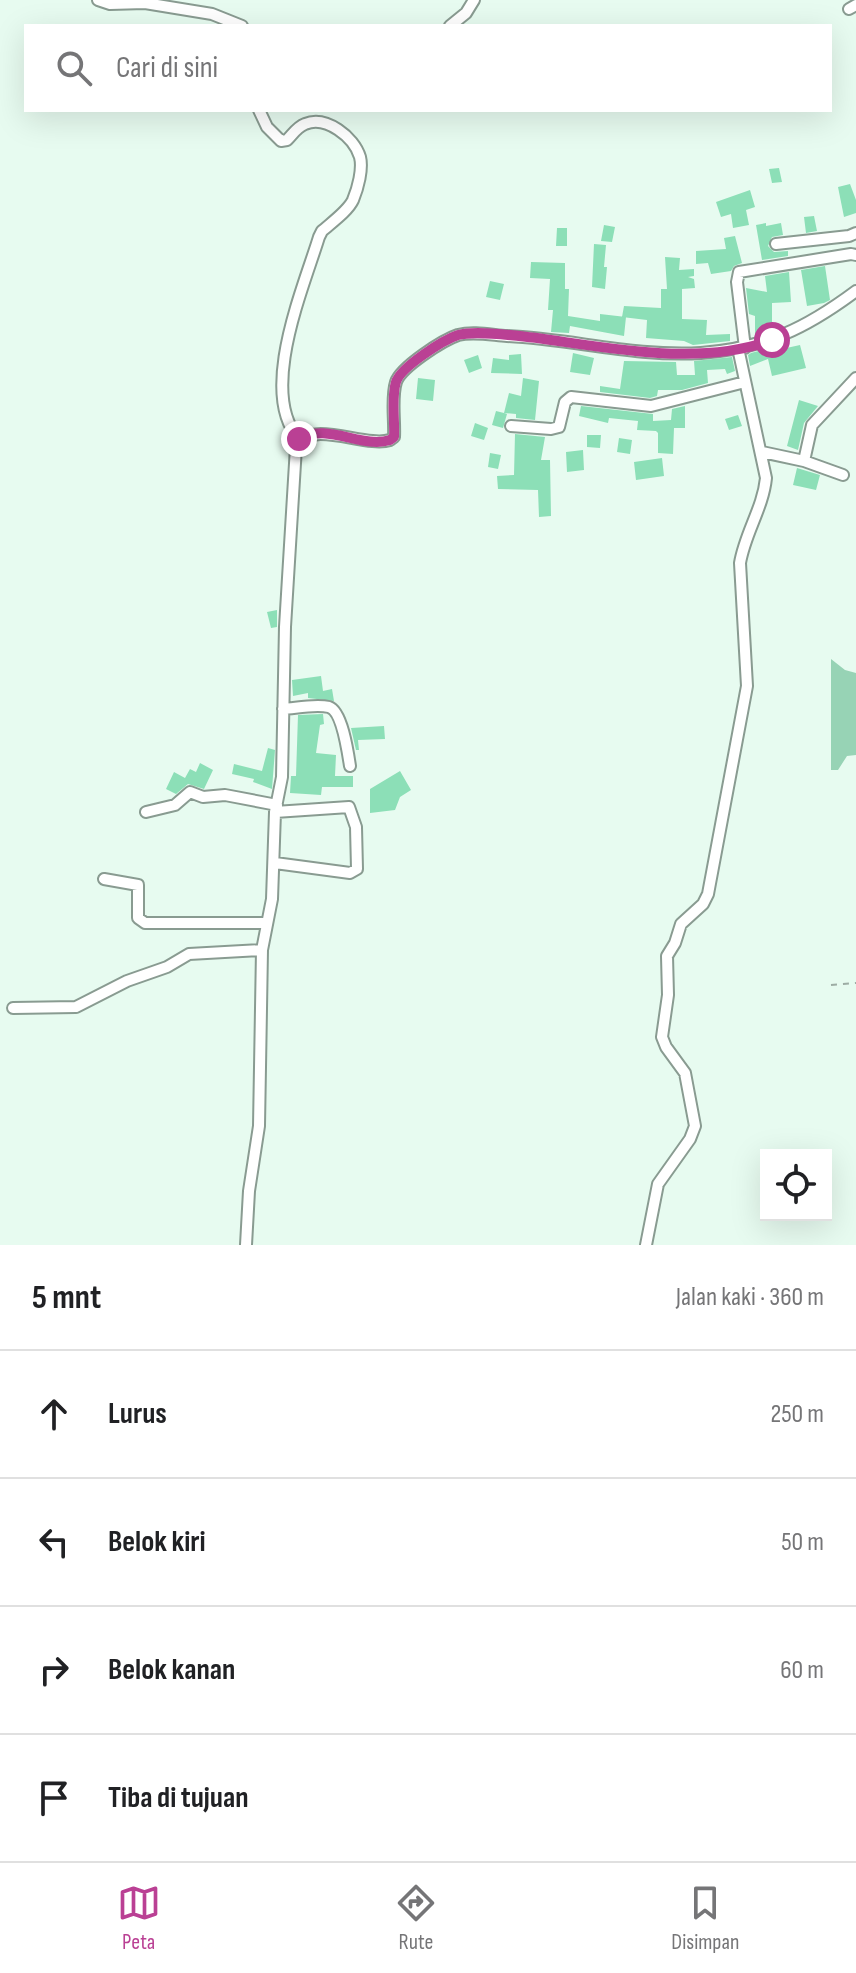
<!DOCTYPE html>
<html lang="id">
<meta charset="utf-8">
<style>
:root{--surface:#fff;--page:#f2f2f2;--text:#202124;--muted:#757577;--line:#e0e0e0;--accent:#ba4094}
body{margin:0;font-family:"Sofia Sans Condensed",sans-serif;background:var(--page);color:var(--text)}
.controls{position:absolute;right:24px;bottom:24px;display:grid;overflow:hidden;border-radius:0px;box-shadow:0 8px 32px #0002}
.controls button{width:72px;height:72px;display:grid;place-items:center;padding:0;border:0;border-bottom:2px solid var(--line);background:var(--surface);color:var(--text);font:40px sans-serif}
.stop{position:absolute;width:24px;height:24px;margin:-18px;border:6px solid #ba4094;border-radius:50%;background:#fff}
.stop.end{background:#ba4094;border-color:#fff;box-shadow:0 2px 8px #0008}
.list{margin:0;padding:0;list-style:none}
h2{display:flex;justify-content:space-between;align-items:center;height:104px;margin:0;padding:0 32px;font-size:34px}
h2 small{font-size:26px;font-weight:400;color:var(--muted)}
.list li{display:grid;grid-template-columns:52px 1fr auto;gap:24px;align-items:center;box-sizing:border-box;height:128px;padding:0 32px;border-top:2px solid var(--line)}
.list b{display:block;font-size:30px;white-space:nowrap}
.list em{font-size:26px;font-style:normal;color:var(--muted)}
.icon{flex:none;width:44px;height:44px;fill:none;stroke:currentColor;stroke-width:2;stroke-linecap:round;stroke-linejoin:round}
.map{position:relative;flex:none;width:856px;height:1245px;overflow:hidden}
.search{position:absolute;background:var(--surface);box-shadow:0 8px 32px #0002;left:24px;right:24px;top:24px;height:88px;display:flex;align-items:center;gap:20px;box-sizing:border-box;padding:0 28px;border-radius:0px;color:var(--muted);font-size:30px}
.sheet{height:616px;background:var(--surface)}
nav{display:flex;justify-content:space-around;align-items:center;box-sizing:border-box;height:112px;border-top:2px solid var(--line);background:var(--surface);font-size:22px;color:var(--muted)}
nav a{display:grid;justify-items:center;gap:4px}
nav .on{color:var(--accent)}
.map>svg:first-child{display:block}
</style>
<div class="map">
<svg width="856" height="1245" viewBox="0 0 856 1245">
<rect width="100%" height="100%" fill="#e7fbf0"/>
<path fill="#97d3b5" d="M831,659l14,11 11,3v82l-9,1 -9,14h-7z"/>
<path fill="#8cdfb7" d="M779,168l3,14 -10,1 -3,-14z
M850,184l6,16v13l-12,4 -6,-30z
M750,190l5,17 -9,3 3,15 -16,3 -2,-14 -10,3 -5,-15z
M814,216l3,15 -11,2 -2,-16z
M766,223v3l15,-3 2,12 -11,2 -4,9 6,6 14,-1v5l-26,4 -6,-35z
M604,225l11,2 -3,15 -11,-1z
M557,228h10v18h-11z
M735,236l7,27 -8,3 -3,5 -20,3 -3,-11 -12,1v-13l30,-2 -2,-11z
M594,244l12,1 -2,22h3l-2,22 -13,-2z
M665,257l15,1 -1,12 15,-1v7l-6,1 6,2 1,9 -13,1v30l25,1 -1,15 24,-1v7l-37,4 -9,-4 -38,-3 1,-18 -25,-3 2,-11 37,2v-19h6z
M531,262l34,1v26h4l-1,27 32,5v-7l26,3 -2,19 -54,-10 -1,7 -18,-1 2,-22h-5l2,-31 -20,-1z
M825,266l5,34 -6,3 -17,3 -6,-36z
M789,272l2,30 -19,1v27l-17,5v-19l-6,-2 -3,-26 21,4 -2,-16z
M490,281l14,3 -4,16 -14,-3z
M800,345l6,23 -34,8 -4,-17 -18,7 -2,-11 3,-2 22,-6v4z
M573,353l21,5 -4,17 -20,-3z
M521,354l1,20 -31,-1 2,-15 16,2v-5z
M478,355l4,13 -13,5 -5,-13z
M732,357l3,14 -8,3 -2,-5 -18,1 1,13 -26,7h-24l-1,6 -7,2 -50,-6v-6l20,3 4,-28 52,1 1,13h18l-1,-14z
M418,378l17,2 -2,21 -17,-2z
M523,378l16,3 -4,39 -19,-2v-4l-12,-1 3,1 -4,14 -11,-3 4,-14 8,2 5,-20 12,3z
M799,400l19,6 -14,17 -6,27 -11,-4z
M581,406l72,8v7l18,-1 1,-11 13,-3v22h-11l-1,26 -15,-1v-20l-2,-2 -19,-1 1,-9 -29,-3 -1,5 -29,-7z
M738,415l4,11 -13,4 -4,-11z
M475,423l13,5 -4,12 -13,-4z
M515,434l30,3 -4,23h9l1,56 -12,1 -1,-27 -40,-1 -1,-13 17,-1z
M587,435h14l-1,13 -13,-1z
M619,438l13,2 -2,14 -13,-2z
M583,450l1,20 -17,2 -1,-20z
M490,453l11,2 -3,14 -10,-2z
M662,458l2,18 -28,4 -2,-18z
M797,468l23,7 -4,15 -23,-5z
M277,610v17l-6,1 -4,-16z
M321,676l2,15 9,-2 2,12 -26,-3v-5l-15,3 -1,-16z
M323,714l1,10 -4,1 -4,28 20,2 -1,21h18v11h-31l-1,8 -31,-2 1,-17h5l2,-61z
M384,726l1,13 -27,1 1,10h-3l-5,-22z
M268,748l7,2 -3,39 -19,-7 1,-3 -22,-5 2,-10 28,7z
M200,763l13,7 -9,19 -16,-5 -12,10 -10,-5 8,-17 11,6 5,-9 6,3z
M400,771l11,19 -11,7 -5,13 -25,3v-24z"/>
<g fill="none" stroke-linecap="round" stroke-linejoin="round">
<defs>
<path id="street" d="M98,0l12,4 35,-1 67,11 30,12
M849,9l7,-4
M450,26l16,-13 8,-13
M259,110l8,17 14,14 6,-1c6,-6 10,-13 18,-16 21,-9 49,13 55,33 3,12 -2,31 -7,43 -5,11 -22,23 -31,31l-3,6c-16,52 -61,156 -20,202
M776,244l73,-8 7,-3
M745,348l-8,-66 2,-10 112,-18 5,1
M511,426l40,3 8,-2 6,-25 6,-5 80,9 94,-24
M762,452l42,9 39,14
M804,461l8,-36 44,-47
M283,709c14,-1 32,-5 46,-2 13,4 19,46 21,59
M146,812l29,-7 15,-13 13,5 22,-2 52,10
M275,863l75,10 7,-4 -1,-42 -7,-20 -74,5
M104,879l34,6v33l7,5h121
M13,1008l63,-1 51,-26 40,-14 22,-13 73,-4
M246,1245l3,-54 10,-65 3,-176 10,-51 3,-87 7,-35 3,-150 11,-180c13,-29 69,1 94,-7l4,-3c1,-17 -3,-39 2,-55 5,-15 47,-42 62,-47 15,-4 34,0 49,1 65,3 128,21 194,17 64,-5 104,-24 155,-62
M646,1245l12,-61 32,-45 5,-13 -10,-53 -19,-26 -4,-10 6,-42 -1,-39 8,-13 6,-19 22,-20 5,-10 39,-208 -7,-123c5,-30 23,-55 26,-85l-28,-130"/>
</defs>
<use href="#street" stroke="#899b91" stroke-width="14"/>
<path stroke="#9daca4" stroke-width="2" stroke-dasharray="6 6" stroke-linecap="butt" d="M831,985l25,-2"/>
<use href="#street" stroke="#fff" stroke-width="10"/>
</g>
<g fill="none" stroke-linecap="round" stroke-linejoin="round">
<path stroke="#ba4094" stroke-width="10" d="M299,439c27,-17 63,10 91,1l4,-3c1,-17 -3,-39 2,-55 5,-15 47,-42 62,-47 19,-5 59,1 79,3 73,10 165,29 235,2"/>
</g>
</svg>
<div class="controls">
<button><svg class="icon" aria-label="locate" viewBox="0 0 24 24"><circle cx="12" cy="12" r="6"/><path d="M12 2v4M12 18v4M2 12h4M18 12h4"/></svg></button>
</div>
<div class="stop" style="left:772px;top:340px"></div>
<div class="stop end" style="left:299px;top:439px"></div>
<div class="search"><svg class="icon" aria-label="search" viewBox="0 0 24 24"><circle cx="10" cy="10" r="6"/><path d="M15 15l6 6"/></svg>Cari di sini</div>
</div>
<section class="sheet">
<h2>5 mnt<small>Jalan kaki · 360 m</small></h2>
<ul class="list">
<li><svg class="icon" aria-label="ahead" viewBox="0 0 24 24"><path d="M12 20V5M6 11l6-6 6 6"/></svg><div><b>Lurus</b></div><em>250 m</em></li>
<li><svg class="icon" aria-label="left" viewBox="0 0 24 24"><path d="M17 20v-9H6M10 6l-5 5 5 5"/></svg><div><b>Belok kiri</b></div><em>50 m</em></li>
<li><svg class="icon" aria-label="right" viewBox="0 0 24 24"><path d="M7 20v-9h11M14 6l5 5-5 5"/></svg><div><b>Belok kanan</b></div><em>60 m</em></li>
<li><svg class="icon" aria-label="arrive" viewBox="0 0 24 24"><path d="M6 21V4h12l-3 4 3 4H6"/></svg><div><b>Tiba di tujuan</b></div></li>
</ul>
</section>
<nav>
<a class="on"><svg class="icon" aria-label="map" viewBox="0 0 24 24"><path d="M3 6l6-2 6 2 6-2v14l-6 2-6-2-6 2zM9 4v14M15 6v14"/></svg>Peta</a>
<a><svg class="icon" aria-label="directions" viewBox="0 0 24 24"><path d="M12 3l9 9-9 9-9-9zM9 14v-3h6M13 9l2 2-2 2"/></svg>Rute</a>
<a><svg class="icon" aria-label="saved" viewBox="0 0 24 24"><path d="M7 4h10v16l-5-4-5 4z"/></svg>Disimpan</a>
</nav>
